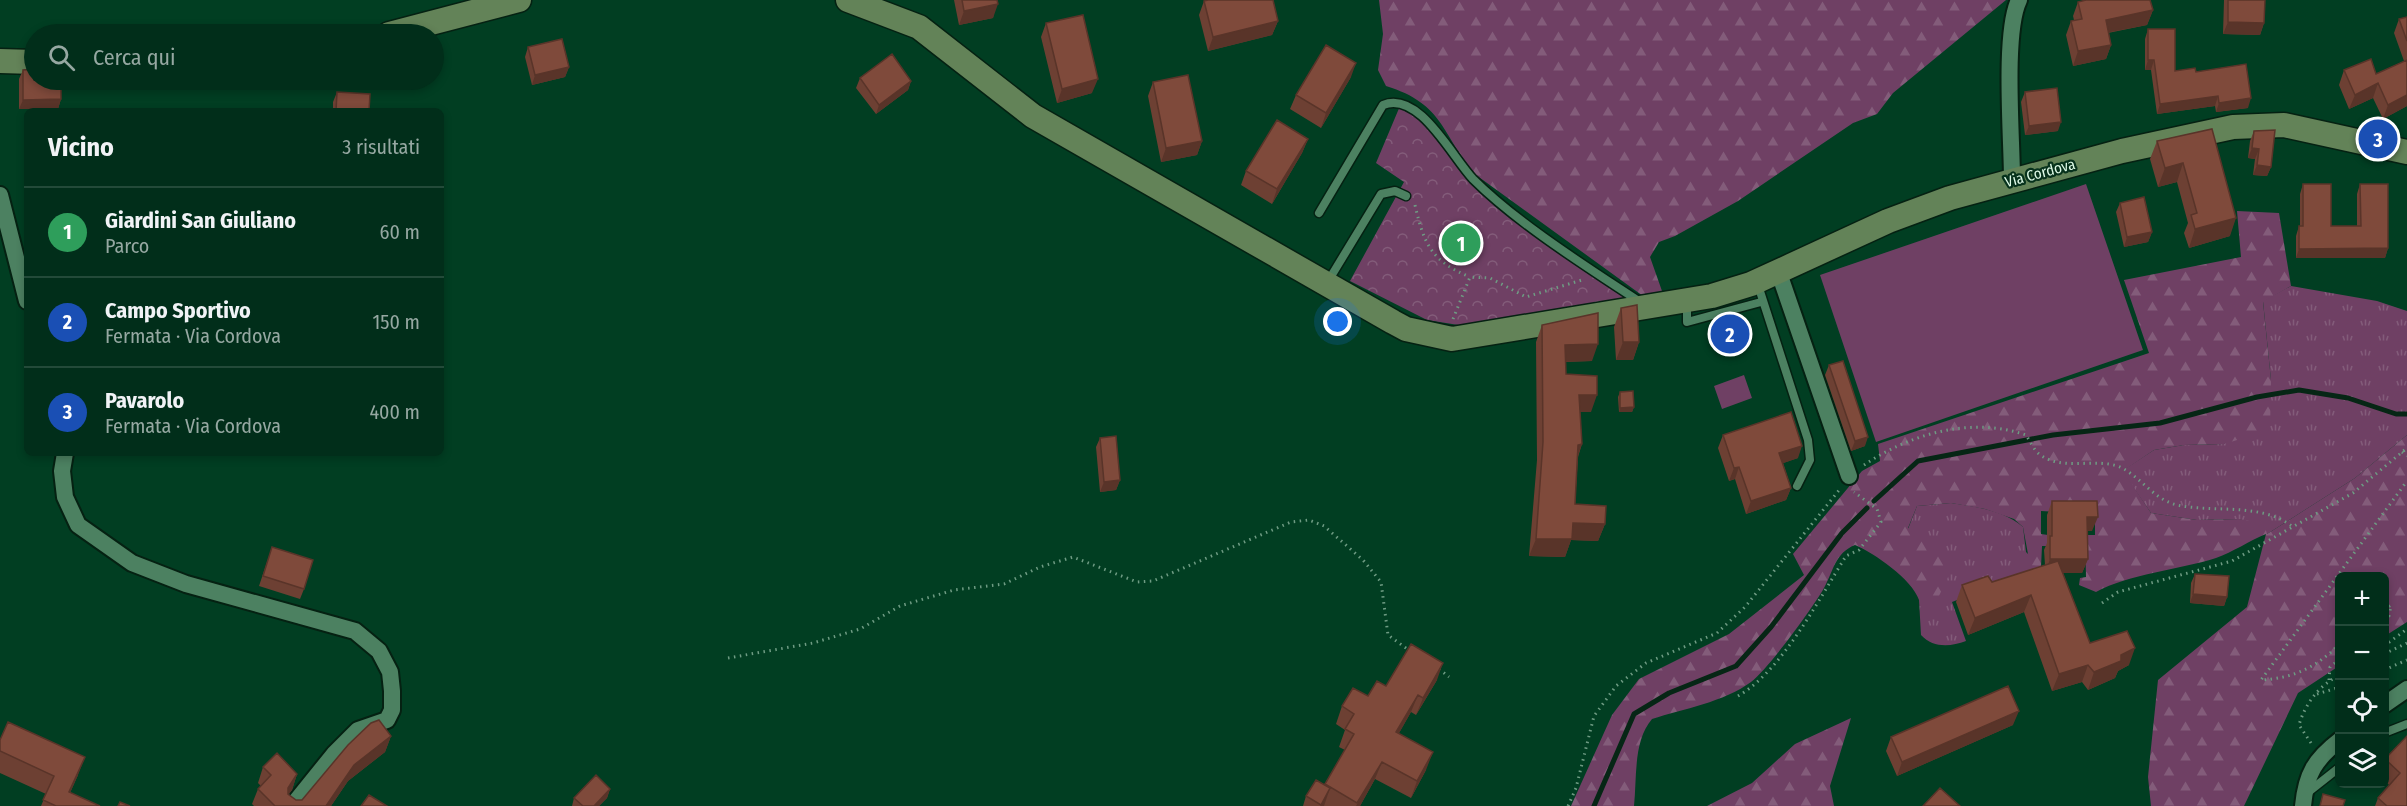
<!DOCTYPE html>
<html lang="it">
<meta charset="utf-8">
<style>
:root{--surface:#012e1a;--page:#0f3a27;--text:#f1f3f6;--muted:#96a8a2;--line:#234a39;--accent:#ea580c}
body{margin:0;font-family:"Fira Sans Condensed",sans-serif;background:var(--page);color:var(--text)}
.controls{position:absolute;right:18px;bottom:18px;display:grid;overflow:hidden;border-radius:9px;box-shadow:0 3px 9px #0003}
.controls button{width:54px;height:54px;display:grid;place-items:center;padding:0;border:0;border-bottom:2px solid var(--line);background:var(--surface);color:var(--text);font:30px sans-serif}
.you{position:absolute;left:1338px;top:322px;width:21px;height:21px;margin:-15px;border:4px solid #fff;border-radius:50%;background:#1a73e8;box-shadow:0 0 0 9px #1a73e833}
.badge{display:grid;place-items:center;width:39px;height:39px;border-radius:50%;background:var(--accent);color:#fff;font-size:20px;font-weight:700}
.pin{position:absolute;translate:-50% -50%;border:3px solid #fff;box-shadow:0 2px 6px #0006}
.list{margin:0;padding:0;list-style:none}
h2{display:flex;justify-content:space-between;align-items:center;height:78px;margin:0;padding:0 24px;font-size:26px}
h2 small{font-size:20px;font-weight:400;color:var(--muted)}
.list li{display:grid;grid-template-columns:39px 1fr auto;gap:18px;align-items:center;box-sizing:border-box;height:90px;padding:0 24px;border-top:2px solid var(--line)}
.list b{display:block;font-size:22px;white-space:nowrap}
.list p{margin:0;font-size:20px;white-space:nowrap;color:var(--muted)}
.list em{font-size:20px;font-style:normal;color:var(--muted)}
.icon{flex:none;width:33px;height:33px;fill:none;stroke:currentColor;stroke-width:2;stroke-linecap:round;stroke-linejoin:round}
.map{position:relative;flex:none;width:2407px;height:806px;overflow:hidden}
.search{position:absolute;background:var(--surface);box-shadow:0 3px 9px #0003;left:24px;top:24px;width:420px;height:66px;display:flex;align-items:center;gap:15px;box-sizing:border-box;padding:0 21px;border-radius:33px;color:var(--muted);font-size:22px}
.panel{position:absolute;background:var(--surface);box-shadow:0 3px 9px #0003;left:24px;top:108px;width:420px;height:348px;border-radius:9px}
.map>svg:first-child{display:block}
</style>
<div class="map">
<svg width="2407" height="806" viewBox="0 0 2407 806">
<defs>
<pattern id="grass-tufts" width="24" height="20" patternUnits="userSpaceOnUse" patternTransform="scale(1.5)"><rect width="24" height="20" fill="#6f4064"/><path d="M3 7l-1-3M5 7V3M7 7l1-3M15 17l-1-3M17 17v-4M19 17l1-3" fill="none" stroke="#835c7a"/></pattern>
<pattern id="forest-firs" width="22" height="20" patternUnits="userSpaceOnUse" patternTransform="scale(1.5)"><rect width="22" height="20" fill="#6f4064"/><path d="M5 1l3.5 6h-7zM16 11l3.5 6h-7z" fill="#835c7a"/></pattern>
<pattern id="park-crowns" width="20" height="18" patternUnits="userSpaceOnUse" patternTransform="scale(1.5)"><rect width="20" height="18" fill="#6f4064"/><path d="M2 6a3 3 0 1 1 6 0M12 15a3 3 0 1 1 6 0" fill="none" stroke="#835c7a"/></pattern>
</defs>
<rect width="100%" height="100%" fill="#013e22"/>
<path fill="url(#grass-tufts)" d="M2291,286l86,15 30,10v124l-52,43 -88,56 -27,-15 -43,1 -46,-7 -29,-42 32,-21 30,-5 40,-1 47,-64 -8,-79z
M1951,503c25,4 52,7 72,24l3,25 15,15 -89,35 14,39c-16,6 -33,7 -45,-6l-2,-35h18l-29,-71 9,-23z"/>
<path fill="url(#forest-firs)" d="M1379,0h627l-113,93 -16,21 -24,9 -115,78 -63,35 -16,6 -9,15 12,34 -19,5 -167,-121c-35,-40 -31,-71 -90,-89l-8,-16 5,-36z
M2237,211l42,2 12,73 -28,16 8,78 -1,50 -46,14 -40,1 -30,5 -31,21 28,42 46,7 43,-1 24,5 3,10 88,-56 52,-43v187l-22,14 -1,-60h-44l-1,90 -41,27 -54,113h-93l-3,-29 10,-97 89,-73 19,-73c-17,7 -33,18 -50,24 -38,12 -87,16 -120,34l-17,-7 1,-7 6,-1 -1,-42h10v-21l-54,-3v23l7,1v11h-6l-1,21 -11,-2 -7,-38 -9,-8 -29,-10 -34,-6 -34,3 -9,22 34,31 8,14 -13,27h-18c-7,-21 -45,-47 -64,-55 -20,8 -21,25 -31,43 -12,21 -55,80 -73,94 -27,20 -68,27 -99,37 -19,22 -15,59 -18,87h-63l41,-91 27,-36 90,-45 75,-59 -11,-21 69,-83 18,-10 -2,-17 271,-91 -25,-73 117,-23z
M1851,718l-21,68 4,20h-127l45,-23 43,-39z"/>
<path fill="url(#park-crowns)" d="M1400,106l28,18 44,58 159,117 -160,28 -44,-7 -77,-39 54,-99 -28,-19z"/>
<path fill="#6f4064" d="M2086,184l57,166 -267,92 -56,-167z
M1744,375l8,23 -30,11 -8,-23z"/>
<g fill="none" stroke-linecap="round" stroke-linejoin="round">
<path stroke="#062615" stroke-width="5" d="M1874,501l44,-40 135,-26 107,-12 97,-26 42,-7 49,8 48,16h11
M1594,806l40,-92 35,-21 67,-27 35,-39 71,-94 25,-25"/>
<defs>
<path id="lane" d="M1319,213l64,-108c36,-15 69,52 90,74 44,44 114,88 167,123
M1757,282l51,158 2,20 -13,26
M1327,283l54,-89 14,-3 11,5
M1687,303v19l74,-20
M2384,733l23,-9
M2307,793l33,-26"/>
<path id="street" d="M2012,180c0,-42 -9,-147 7,-180
M0,195l27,106
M1779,273l70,203
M65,453l-3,18 3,26 13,28 54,38 54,21 169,47 24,20 11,21 2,19v19l-5,10 -29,10 -24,24 -42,52
M2384,705l23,-16
M2303,806c3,-32 12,-47 37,-66"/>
<path id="secondary" d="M848,0l71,27 114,89 360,206 13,7 46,10 260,-43 39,-12 137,-63 62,-23 172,-47 111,-24 51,-2 123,27
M389,34l130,-34
M0,61l34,1"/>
</defs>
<use href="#lane" stroke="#052112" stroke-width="11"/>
<use href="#street" stroke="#052112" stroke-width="20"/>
<use href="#secondary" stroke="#052112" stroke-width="27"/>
<path stroke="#6e9b83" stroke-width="3" stroke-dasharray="1.5 4.5" stroke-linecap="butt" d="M1415,205c9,39 16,56 55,72
M1453,319l17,-42 20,1 36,19 56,-17
M2402,452l5,4
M1864,465c46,-31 107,-49 162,-30 4,6 8,15 13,19 23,18 56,3 81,13 21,10 33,32 57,38 36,8 85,-3 116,22
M2102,603l16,-11 114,-31 121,-68 54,-45
M2384,610l7,-5
M2384,620l5,-4 2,-11
M2340,644c-24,23 -45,34 -79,36l146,-199
M2384,646l23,-17
M2384,654l23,-11
M728,658l85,-15 47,-14 40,-23 54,-16 50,-6 36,-17 33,-10 64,25 16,-1 138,-59 18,-2 15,6 39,34 18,22 7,53 22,16
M1439,669l10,8
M2384,670l23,-10
M2329,680l1,-13 10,-8
M2317,694l23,-7
M1738,696c44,-25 81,-97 108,-140l13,-6 22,-28 -4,-13 -23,-17
M2311,743l-12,-18c6,-21 20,-40 41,-50
M1568,806l8,-18 18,-72 22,-30 30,-23 71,-30 28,-26 95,-118"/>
<use href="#lane" stroke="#4c8161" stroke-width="8"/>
<use href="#street" stroke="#4c8161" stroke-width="16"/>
<use href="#secondary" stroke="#638358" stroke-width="24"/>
</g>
<path fill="#6d4033" d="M954,0h43l-4,18 -34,7z
M2224,0h41l-1,23 -4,12 -37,-1z
M1204,1l74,20 -6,14 -64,16 -9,-36z
M2078,2l75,8 -6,15 -39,8 3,12 -5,14 -33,7 -7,-31 5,-14 3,-1 -1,-4z
M2407,17v89l-24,13 -10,-21 -24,11 -10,-24 5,-15 32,4 28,-13 -10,-28 5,-14z
M1046,23l46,70 -35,10 -16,-66z
M2148,29l27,42 21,1 52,36 -32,4 -1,-6 -58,8 -6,-44h-6v-31z
M528,47l41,20 -4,10 -33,8 -7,-28z
M23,70l38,29 -3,10h-39v-30z
M1351,77l-30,51 -31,-19 6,-14z
M860,78l51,3 -3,9 -32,24 -20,-26z
M1153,82l49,59 -5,14 -36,7 -13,-66z
M337,92l32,19h-36v-9z
M2025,92l33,39 -33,4 -4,-33z
M2212,129l18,107 -41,12 -5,-15 4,-10 -11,-41 -19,5 -8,-28 7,-18z
M2254,131l17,36 -4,9 -14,-1 2,-16 -7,-1 2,-17z
M1308,139l-6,14 -30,51 -31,-19 5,-14z
M2303,184l28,42h26v-32l3,-10 28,64 -3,10h-89v-22l3,-10h1v-32z
M2120,203l32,29 -4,10 -24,5 -8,-35z
M1621,308l18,34 -6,18h-17l-2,-33z
M1542,325l50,36 -27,1 1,12 25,38h-11l2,32 -4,13 -3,47 30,20 -7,17 -27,-1 -6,17 -36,-1 8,-96 -1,-118z
M1829,365l36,81 -14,5 -26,-76z
M1620,392l14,15 -2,5h-13l-1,-15z
M1723,435l75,23 -15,5 8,25 -5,12 -40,14 -11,-35 -6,2 -11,-33z
M1100,438l20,42 -4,10 -16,2 -4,-45z
M2052,501l40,30h-5l1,28 -6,14h-19l27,70 39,22 -11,6 -3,7 -27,12 -6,-8 -30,9 -28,-79 -56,23 -12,-33 6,-17 30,-3 53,-17 -1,-15 3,-7v-28z
M269,556l35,33 -4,10 -41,-13z
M2195,574l32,23 -3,9 -34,-3 1,-20z
M1437,680l-21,35 -5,-3 -12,21 27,37 -15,28 -36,-19 -15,27h-57l3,-10 18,-11 21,-35 -6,-3 6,-17 -9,-6 6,-18 26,-10 18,-10z
M2013,725l-116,51 -11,-25 5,-14z
M391,736l-6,16 -37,29 -17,25h-77l-2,-2 6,-15 3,-3 -3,-3 5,-16 34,7 -5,16 -4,4 8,6h6z
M2407,736v70h-32l3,-8 11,-13 -4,-5v-21z
M0,740l78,35 -8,18 30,13h-59l5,-12 -46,-21z
M610,789l-3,9 -8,8h-27l2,-8z"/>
<path fill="#593429" d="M998,4l-5,14 -34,7 5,-14z
M2153,10l-6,15 -47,9 6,-14z
M1278,21l-6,14 -64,16 5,-14z
M2228,22l36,1 -4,12 -37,-1z
M2111,45l-5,14 -33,7 5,-15z
M2148,60h6l-3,10h-6z
M1356,63l-5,14 -30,51 5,-15z
M569,67l-4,10 -33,8 3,-10z
M1098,79l-6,14 -35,10 5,-14z
M911,81l-3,9 -32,24 3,-9z
M2378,83l-5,15 -24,11 6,-14z
M2407,95v11l-24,13 5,-14z
M2218,96l-3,10 -58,8 3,-10z
M2251,98l-3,10 -32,4 3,-9z
M61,99l-3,10h-39l4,-9z
M2061,122l-3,9 -33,4 4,-9z
M1308,139l-6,14 -30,51 5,-15z
M1202,141l-5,14 -36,7 5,-14z
M2252,148l7,1 -4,10 -7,-1z
M2183,163l-6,19 -19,5 7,-19z
M2257,165l14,2 -4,9 -14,-1z
M2236,218l-6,18 -41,12 6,-19z
M2152,232l-4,10 -24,5 3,-10z
M2388,248l-3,10h-89l3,-9z
M1623,342h16l-6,18h-17z
M1598,344l-6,17 -34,1 7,-17z
M1579,395h18l-6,17h-18z
M1634,407l-2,5h-13l1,-4z
M1868,437l-3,9 -14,5 4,-10z
M1582,444l-6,17 2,-16z
M1802,446l-4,12 -23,8 4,-13z
M1739,467l-4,12 -6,2 5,-13z
M1120,480l-4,10 -16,2 4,-10z
M1791,488l-5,12 -40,14 5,-13z
M2087,517h11l-6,14h-10z
M1573,523l32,1 -7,17 -27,-1 -6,17 -36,-1 7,-17z
M2050,559h38l-6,14h-37z
M2193,594l34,3 -3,9 -34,-3z
M2031,595l-7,17 -56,23 7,-17z
M2135,648l-6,17 -11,6 -3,7 -27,12 6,-18 27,-17z
M1443,663l-6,17 -21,35 7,-17z
M2088,665l-6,17 -30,9 7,-17z
M1418,695l-7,17 -21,37 6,-17z
M2019,711l-6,14 -116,51 5,-14z
M391,736l-6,16 -37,29 -17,25h-5l28,-41z
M1433,752l-7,18 -15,28 6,-17z
M85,757l-7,18 -14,31 5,-14z
M1382,762l-7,17 -15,27h-4z
M297,774l-5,16 -10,14 6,-16z
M1330,788l-6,18h-4l1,-1z
M610,789l-3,9 -8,8h-5z"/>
<path fill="#7f4a3b" stroke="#593429" stroke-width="1.5" d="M962,0h35l1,4 -34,7z
M1208,0h65l5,21 -65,16 -9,-36z
M2086,0h64l3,10 -47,10 5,25 -33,6 -7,-30 11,-2 -4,-17z
M2228,0h37l-1,23 -36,-1z
M1083,15l15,64 -36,10 -16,-66z
M2407,17v24l-8,-22z
M2148,29h27v42l20,-3 1,4 50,-8 5,34 -32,5 -1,-7 -58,8 -6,-44h-6z
M562,39l7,28 -34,8 -7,-28z
M1326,45l30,18 -30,50 -30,-18z
M892,54l19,27 -32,24 -19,-27z
M2371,59l5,15 31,-14v35l-19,10 -10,-22 -23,12 -11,-25z
M34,69v11h27v19l-38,1v-30z
M1188,75l14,66 -36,7 -13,-66z
M2057,88l4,34 -32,4 -4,-34z
M337,92l33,2 -1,17h-33z
M1277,120l31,19 -31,50 -31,-18z
M2212,129l24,89 -41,11 -4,-14 6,-2 -14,-50 -18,5 -8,-27z
M2275,130l-4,37 -14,-2 2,-16 -7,-1 2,-17z
M2303,184h28v42h30l-1,-42h28v64l-89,1v-23h4z
M2144,197l8,35 -25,5 -7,-34z
M1637,305l2,37h-16l-2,-34z
M1598,313v31l-33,1 1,29 31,2v19h-18l3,49 -4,1 -3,59 31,2 -1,18 -32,-1 -1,16h-36l7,-97 -1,-117z
M1843,361l25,76 -13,4 -26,-76z
M1633,391l1,16 -14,1v-16z
M1791,412l11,34 -23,7 12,35 -40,13 -12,-34 -5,1 -11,-33z
M1116,436l4,44 -16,2 -4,-44z
M2052,501h45l1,16h-11l1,42h-38v-23h2z
M272,547l41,13 -9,29 -41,-13z
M2058,561l32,82 37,-12 8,17 -14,7v6l-27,11 -6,-7 -29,9 -28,-79 -56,23 -13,-33 26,-9 4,6z
M2195,574l34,2 -2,21 -34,-3z
M1411,644l32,19 -20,35 -5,-3 -22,37 37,20 -16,29 -35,-19 -25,41 -32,-19 29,-50 -9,-5 9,-15 -12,-8 11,-18 15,8 9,-15 9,5z
M2008,686l11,25 -117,51 -11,-25z
M379,720l12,16 -37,29 -28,41h-51l-17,-17 13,-14 -8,-8 14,-14 20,21 -9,14v6l8,6h6l46,-55 23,-22z
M8,722l77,35 -16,35 31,14h-44l-13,-6 11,-24 -54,-25v-11z
M2407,736v70h-20l-9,-8 22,-25 -15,-14z
M596,775l14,14 -16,17h-11l-9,-8z
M1316,780l14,8 -9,17 -15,-9z
M1940,788l20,18h-37z
M2323,794l22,6 -2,6h-23z
M369,795l18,11h-26z
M120,802l10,4h-12z"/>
<g text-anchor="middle" stroke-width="4.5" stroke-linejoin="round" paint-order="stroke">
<g font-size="15" fill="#defae7" stroke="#07321c">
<text transform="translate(2040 173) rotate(-15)" y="5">Via Cordova</text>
</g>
</g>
</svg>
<div class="controls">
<button>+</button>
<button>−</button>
<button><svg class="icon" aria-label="locate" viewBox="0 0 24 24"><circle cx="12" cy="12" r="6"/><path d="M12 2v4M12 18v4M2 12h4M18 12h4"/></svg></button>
<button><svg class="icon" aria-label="layers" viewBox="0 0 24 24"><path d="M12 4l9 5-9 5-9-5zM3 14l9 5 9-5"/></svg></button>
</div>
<div class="you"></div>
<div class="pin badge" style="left:1461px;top:243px;background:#2e9e5b">1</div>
<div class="pin badge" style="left:1730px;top:334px;background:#1a4fb4">2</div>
<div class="pin badge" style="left:2378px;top:139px;background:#1a4fb4">3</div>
<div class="search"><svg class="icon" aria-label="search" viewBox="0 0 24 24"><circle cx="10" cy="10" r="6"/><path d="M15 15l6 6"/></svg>Cerca qui</div>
<section class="panel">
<h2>Vicino<small>3 risultati</small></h2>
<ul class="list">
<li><span class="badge" style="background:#2e9e5b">1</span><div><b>Giardini San Giuliano</b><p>Parco</p></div><em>60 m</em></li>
<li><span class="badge" style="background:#1a4fb4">2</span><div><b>Campo Sportivo</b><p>Fermata · Via Cordova</p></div><em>150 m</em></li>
<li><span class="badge" style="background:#1a4fb4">3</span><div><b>Pavarolo</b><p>Fermata · Via Cordova</p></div><em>400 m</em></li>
</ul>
</section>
</div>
